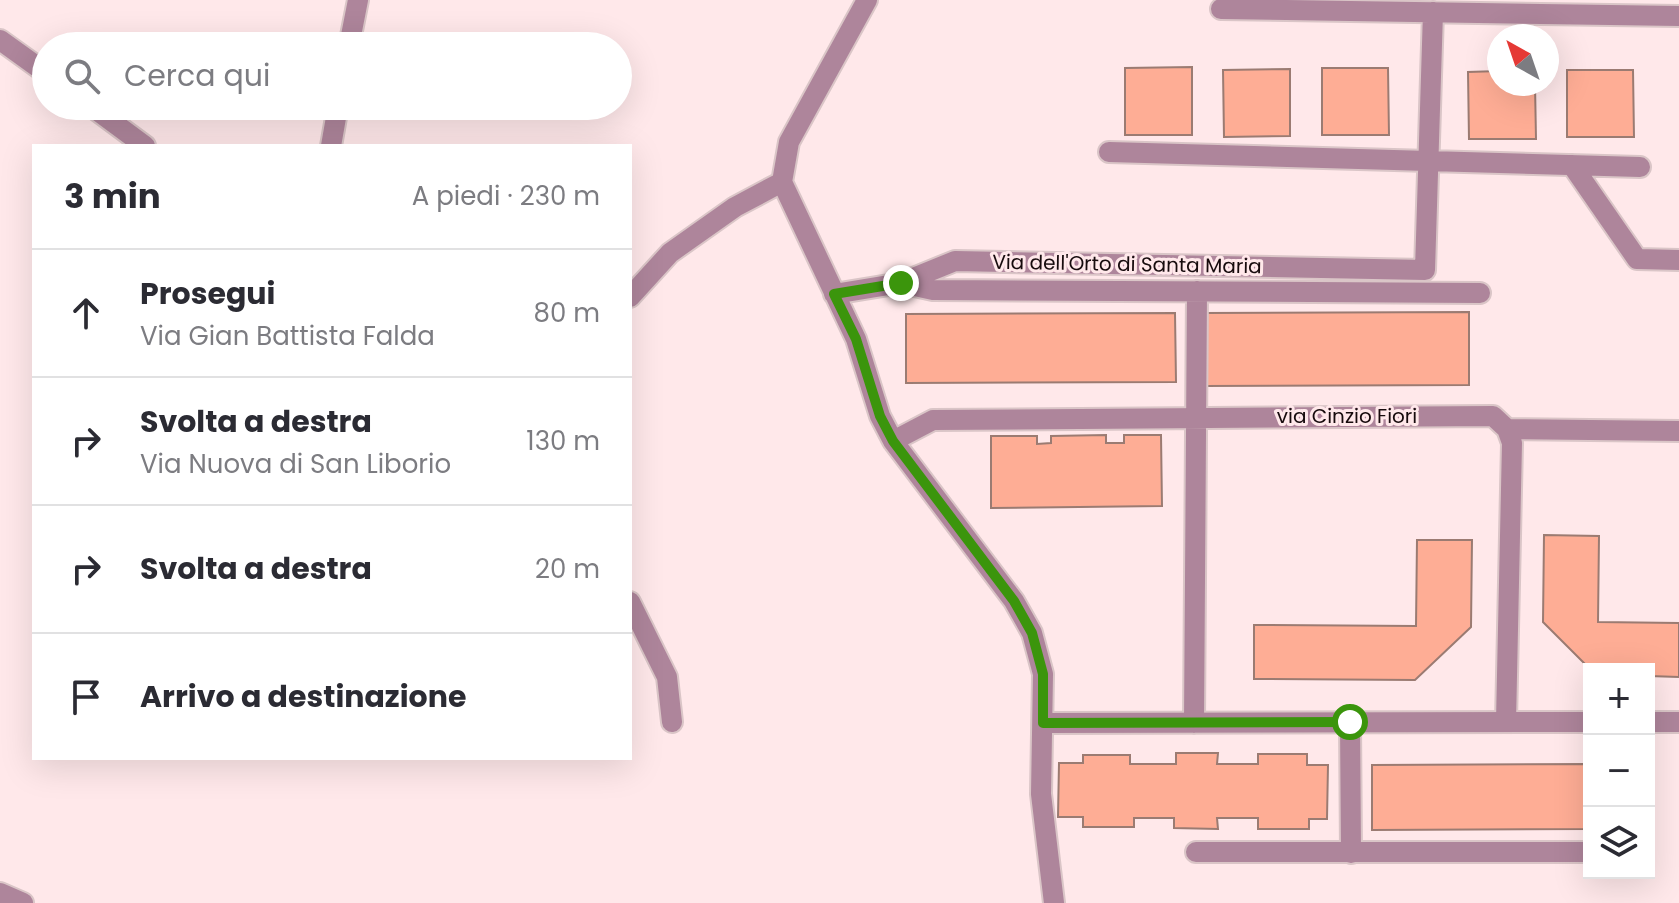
<!DOCTYPE html>
<html lang="it">
<meta charset="utf-8">
<style>
:root{--surface:#fff;--page:#f7f7f7;--text:#2b2b33;--muted:#7c7c81;--line:#e1e1e2}
body{margin:0;font-family:Poppins,sans-serif;background:var(--page);color:var(--text)}
.controls{position:absolute;right:24px;bottom:24px;display:grid;overflow:hidden;border-radius:0px;box-shadow:0 8px 32px #0002}
.controls button{width:72px;height:72px;display:grid;place-items:center;padding:0;border:0;border-bottom:2px solid var(--line);background:var(--surface);color:var(--text);font:40px sans-serif}
.compass{position:absolute;left:1487px;top:24px;width:72px;height:72px;border-radius:50%;background:var(--surface);box-shadow:0 8px 32px #0002;rotate:320deg}
.stop{position:absolute;width:24px;height:24px;margin:-18px;border:6px solid #3b950c;border-radius:50%;background:#fff}
.stop.end{background:#3b950c;border-color:#fff;box-shadow:0 2px 8px #0008}
.list{margin:0;padding:0;list-style:none}
h2{display:flex;justify-content:space-between;align-items:center;height:104px;margin:0;padding:0 32px;font-size:34px}
h2 small{font-size:26px;font-weight:400;color:var(--muted)}
.list li{display:grid;grid-template-columns:52px 1fr auto;gap:24px;align-items:center;box-sizing:border-box;height:128px;padding:0 32px;border-top:2px solid var(--line)}
.list b{display:block;font-size:30px;white-space:nowrap}
.list p{margin:0;font-size:26px;white-space:nowrap;color:var(--muted)}
.list em{font-size:26px;font-style:normal;color:var(--muted)}
.icon{flex:none;width:44px;height:44px;fill:none;stroke:currentColor;stroke-width:2;stroke-linecap:round;stroke-linejoin:round}
.map{position:relative;flex:none;width:1679px;height:903px;overflow:hidden}
.search{position:absolute;background:var(--surface);box-shadow:0 8px 32px #0002;left:32px;top:32px;width:600px;height:88px;display:flex;align-items:center;gap:20px;box-sizing:border-box;padding:0 28px;border-radius:44px;color:var(--muted);font-size:30px}
.panel{position:absolute;background:var(--surface);box-shadow:0 8px 32px #0002;left:32px;top:144px;width:600px;height:616px;border-radius:0px}
.map>svg:first-child{display:block}
</style>
<div class="map">
<svg width="1679" height="903" viewBox="0 0 1679 903">
<rect width="100%" height="100%" fill="#ffe8ea"/>
<path fill="#fead95" stroke="#9b7b72" stroke-width="2" d="M1192,67v68h-67v-67z
M1322,68h66l1,67h-67z
M1290,69v67l-66,1 -1,-67z
M1567,70h66l1,67h-67z
M1499,71v13h36l1,55h-67l-1,-67z
M1469,312v73l-265,1v-73z
M1175,313l1,69 -270,1v-69z
M1106,435v8h18v-8h37l1,71 -171,2v-72h46v8l14,-1v-7z
M1544,535l55,1 -1,86 81,1v54l-30,-1v-7h-59l-47,-47z
M1417,540h55l-1,87 -56,53 -161,-1v-54l162,1z
M1176,753h42l-1,11h41v-10h49v11h21l-1,54h-18v10h-51v-11h-41l1,11 -44,-1v-10h-40v9h-51v-10h-25l1,-54h24v-8h47v9h46z
M1589,764v65l-217,1v-65z"/>
<g fill="none" stroke-linecap="round" stroke-linejoin="round">
<defs>
<path id="minor" d="M867,0l-78,142 -7,40 74,157 24,77 13,25 121,160 18,32 11,41 -2,120 13,109
M1221,9l458,7
M0,40l46,33
M349,46l9,-46
M91,106l54,40
M331,146l7,-40
M1109,152l531,15
M1572,165l65,94 42,1
M901,283l32,7 547,3
M834,294l67,-11 54,-22 470,9 8,-258
M630,297l40,-44 65,-46 47,-25
M1507,429l172,2
M893,441l40,-21 560,-4 14,13 5,14 -6,279
M630,602l37,75 5,45
M1350,722l1,131
M1649,722h30
M1043,723l546,-1
M1194,723l3,-432
M1196,852h393
M0,893l23,10"/>
</defs>
<use href="#minor" stroke="#dac5c7" stroke-width="24"/>
<use href="#minor" stroke="#ae859b" stroke-width="20"/>
</g>
<g fill="none" stroke-linecap="round" stroke-linejoin="round">
<path stroke="#3b950c" stroke-width="10" d="M901,283l-67,11 22,45 24,77 13,25 121,160 18,32 11,41v49l307,-1"/>
</g>
<g text-anchor="middle" stroke-width="6" stroke-linejoin="round" paint-order="stroke">
<g font-size="20" fill="#170b0d" stroke="#ffe8ea">
<text transform="translate(1127 264) rotate(1)" y="7">Via dell'Orto di Santa Maria</text>
<text x="1347" y="423">via Cinzio Fiori</text>
</g>
</g>
</svg>
<div class="controls">
<button>+</button>
<button>−</button>
<button><svg class="icon" aria-label="layers" viewBox="0 0 24 24"><path d="M12 4l9 5-9 5-9-5zM3 14l9 5 9-5"/></svg></button>
</div>
<svg class="compass" viewBox="-18 -18 36 36"><path d="M0-13l5 13h-10z" fill="#e53935"/><path d="M0 13l5-13h-10z" fill="#7c7c81"/></svg>
<div class="stop" style="left:1350px;top:722px"></div>
<div class="stop end" style="left:901px;top:283px"></div>
<div class="search"><svg class="icon" aria-label="search" viewBox="0 0 24 24"><circle cx="10" cy="10" r="6"/><path d="M15 15l6 6"/></svg>Cerca qui</div>
<section class="panel">
<h2>3 min<small>A piedi · 230 m</small></h2>
<ul class="list">
<li><svg class="icon" aria-label="ahead" viewBox="0 0 24 24"><path d="M12 20V5M6 11l6-6 6 6"/></svg><div><b>Prosegui</b><p>Via Gian Battista Falda</p></div><em>80 m</em></li>
<li><svg class="icon" aria-label="right" viewBox="0 0 24 24"><path d="M7 20v-9h11M14 6l5 5-5 5"/></svg><div><b>Svolta a destra</b><p>Via Nuova di San Liborio</p></div><em>130 m</em></li>
<li><svg class="icon" aria-label="right" viewBox="0 0 24 24"><path d="M7 20v-9h11M14 6l5 5-5 5"/></svg><div><b>Svolta a destra</b></div><em>20 m</em></li>
<li><svg class="icon" aria-label="arrive" viewBox="0 0 24 24"><path d="M6 21V4h12l-3 4 3 4H6"/></svg><div><b>Arrivo a destinazione</b></div></li>
</ul>
</section>
</div>
